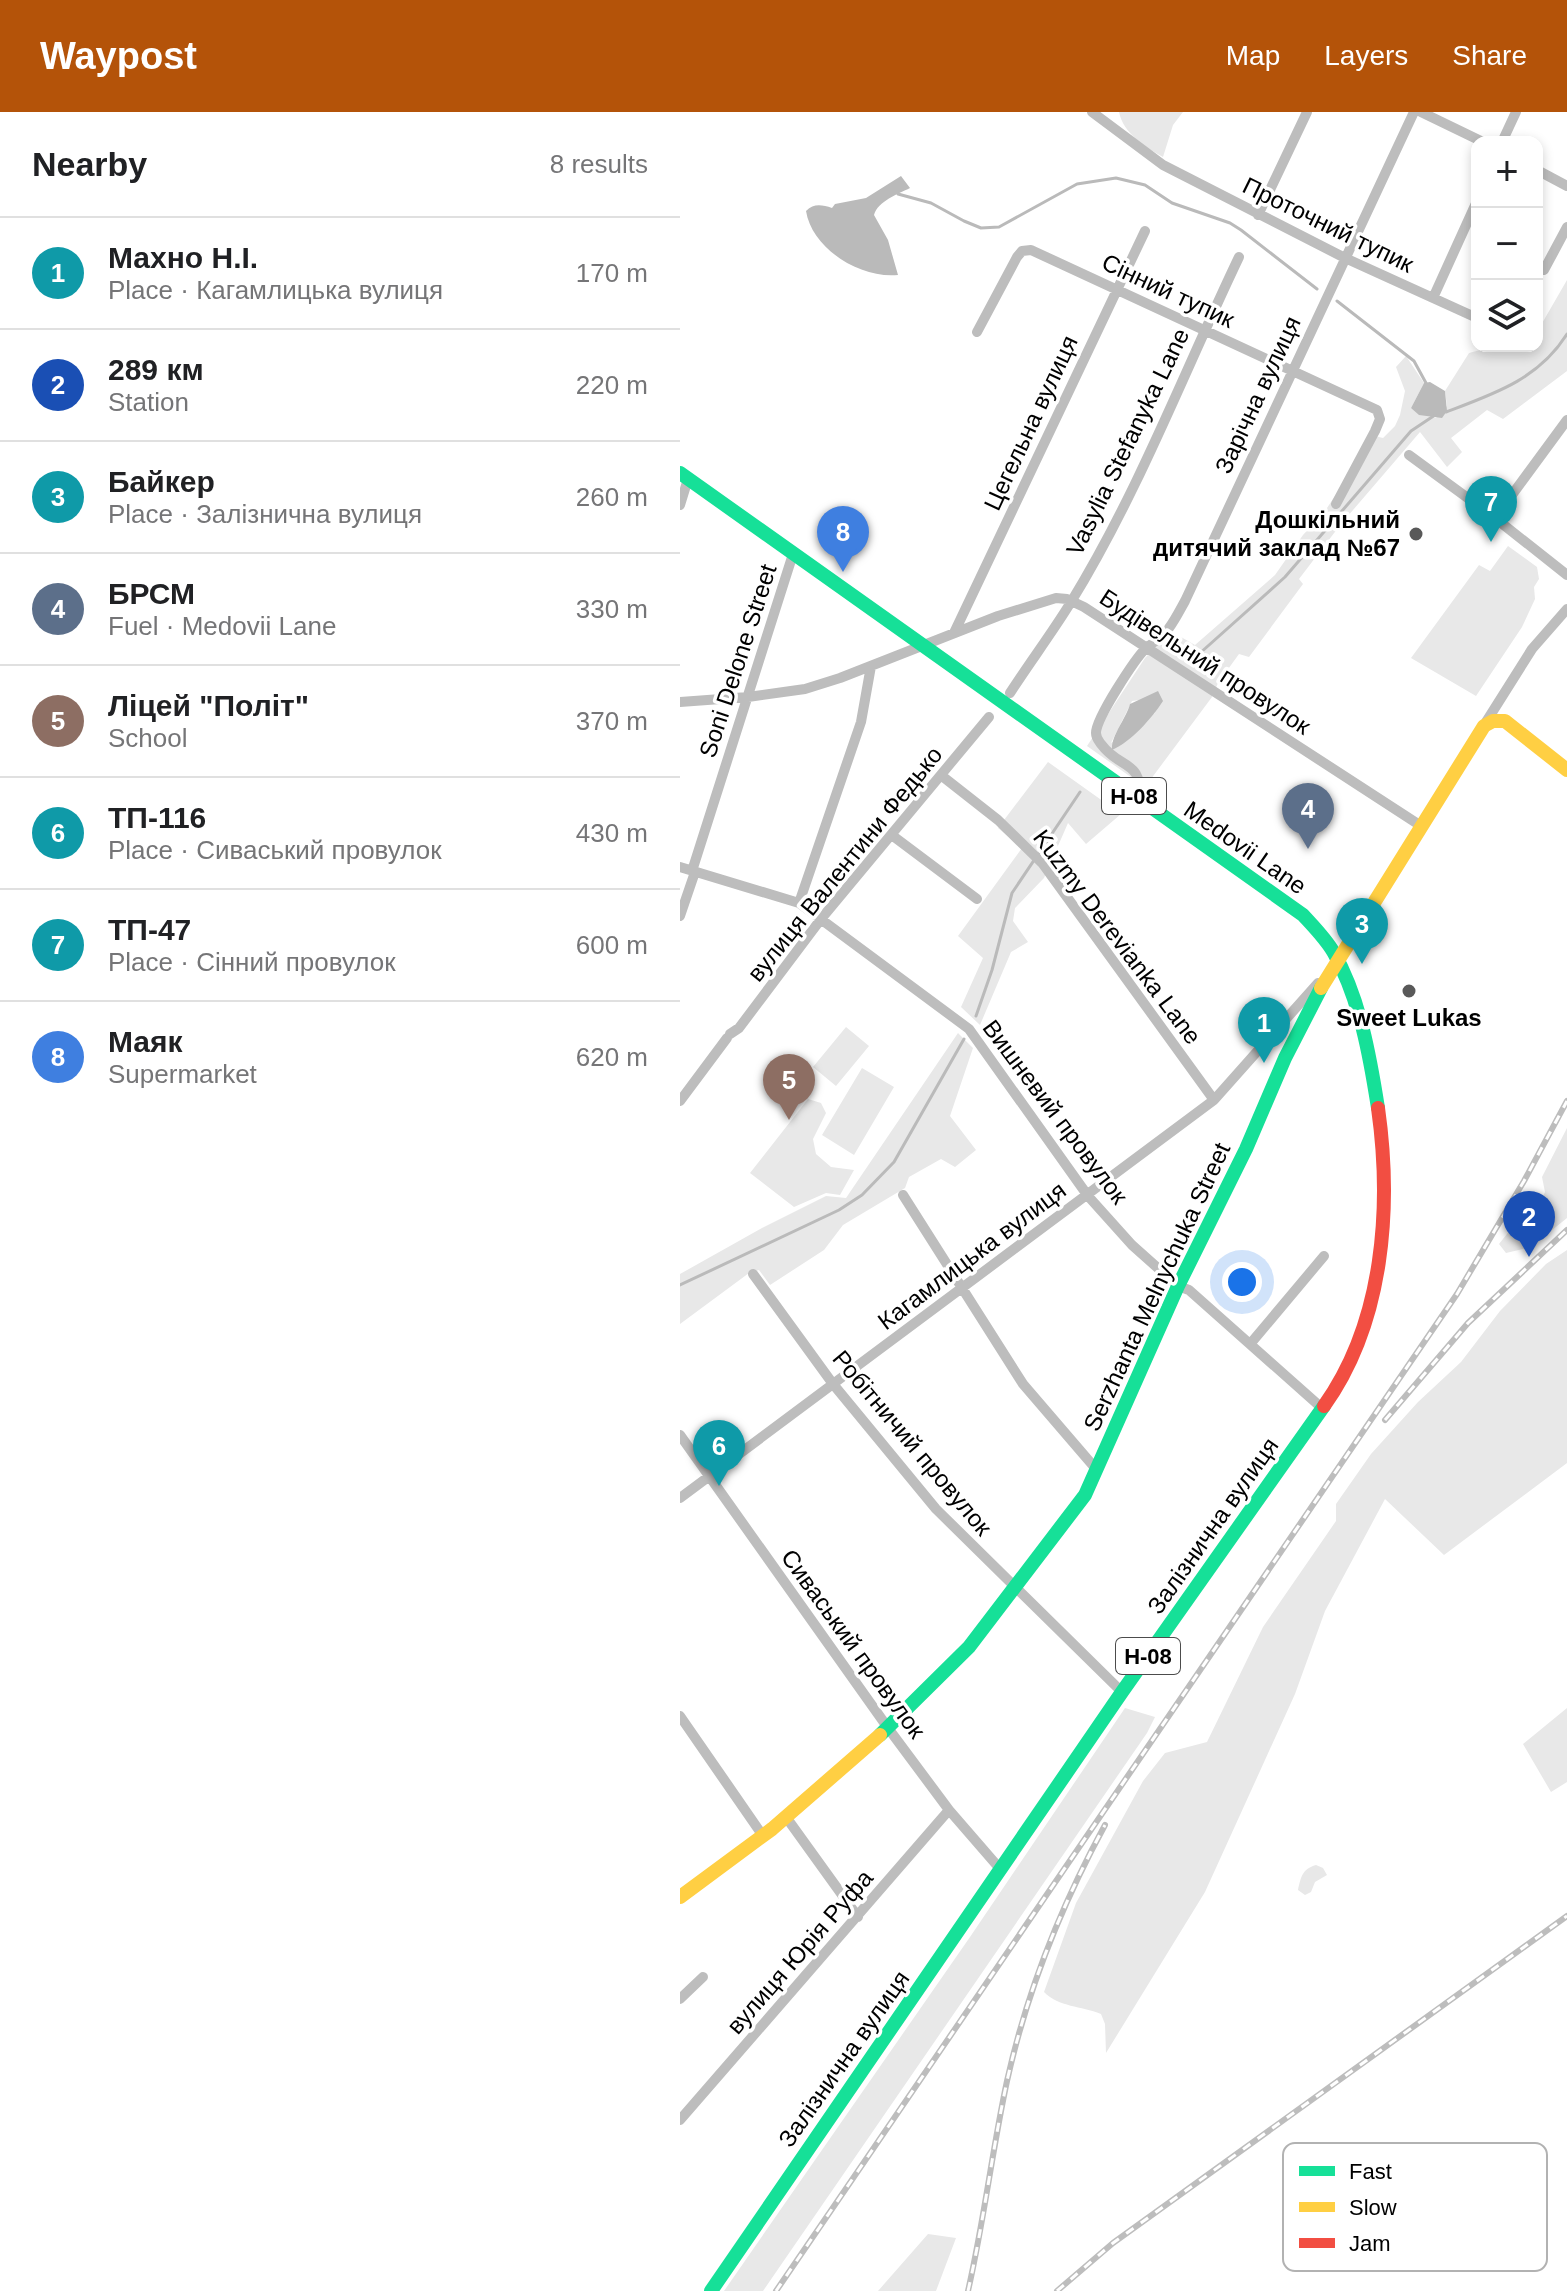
<!DOCTYPE html>
<meta charset="utf-8">
<style>
:root{--surface:#fff;--page:#f6f6f6;--text:#202124;--muted:#757577;--line:#e0e0e0;--accent:#b45309}
body{margin:0;font-family:Helvetica,sans-serif;background:var(--page);color:var(--text)}
.controls{position:absolute;right:24px;top:24px;display:grid;overflow:hidden;border-radius:16px;box-shadow:0 4px 12px #0003}
.controls button{width:72px;height:72px;display:grid;place-items:center;padding:0;border:0;border-bottom:2px solid var(--line);background:var(--surface);color:var(--text);font:40px sans-serif}
.you{position:absolute;left:562px;top:1170px;width:28px;height:28px;margin:-20px;border:6px solid #fff;border-radius:50%;background:#1a73e8;box-shadow:0 0 0 12px #1a73e833}
.badge{display:grid;place-items:center;width:52px;height:52px;border-radius:50%;background:var(--accent);color:#fff;font-size:26px;font-weight:700}
.pin{position:absolute;translate:-50% -66px;filter:drop-shadow(0 2px 4px #0008)}
.pin::after{content:'';position:absolute;top:42px;width:28px;height:24px;background:inherit;clip-path:polygon(0 0,100% 0,50% 100%)}
.list{margin:0;padding:0;list-style:none}
h2{display:flex;justify-content:space-between;align-items:center;height:104px;margin:0;padding:0 32px;font-size:34px}
h2 small{font-size:26px;font-weight:400;color:var(--muted)}
.list li{display:grid;grid-template-columns:52px 1fr auto;gap:24px;align-items:center;box-sizing:border-box;height:112px;padding:0 32px;border-top:2px solid var(--line)}
.list b{display:block;font-size:30px;white-space:nowrap}
.list p{margin:0;font-size:26px;white-space:nowrap;color:var(--muted)}
.list em{font-size:26px;font-style:normal;color:var(--muted)}
.icon{flex:none;width:44px;height:44px;fill:none;stroke:currentColor;stroke-width:2;stroke-linecap:round;stroke-linejoin:round}
.map{position:relative;flex:none;width:887px;height:2179px;overflow:hidden}
header{display:flex;align-items:center;gap:48px;box-sizing:border-box;height:112px;padding:0 40px;background:var(--accent);color:#fff}
header strong{font-size:38px}
nav{display:flex;gap:44px;margin-inline-start:auto;font-size:28px}
main{display:flex}
aside{flex:1;background:var(--surface)}
.map>svg:first-child{display:block}
</style>
<header>
<strong>Waypost</strong>
<nav><a>Map</a><a>Layers</a><a>Share</a></nav>
</header>
<main>
<aside>
<h2>Nearby<small>8 results</small></h2>
<ul class="list">
<li><span class="badge" style="background:#0f9aa8">1</span><div><b>Махно Н.І.</b><p>Place · Кагамлицька вулиця</p></div><em>170 m</em></li>
<li><span class="badge" style="background:#1a4fb4">2</span><div><b>289 км</b><p>Station</p></div><em>220 m</em></li>
<li><span class="badge" style="background:#0f9aa8">3</span><div><b>Байкер</b><p>Place · Залізнична вулиця</p></div><em>260 m</em></li>
<li><span class="badge" style="background:#5c6f8a">4</span><div><b>БРСМ</b><p>Fuel · Medovii Lane</p></div><em>330 m</em></li>
<li><span class="badge" style="background:#8d6e63">5</span><div><b>Ліцей &quot;Політ&quot;</b><p>School</p></div><em>370 m</em></li>
<li><span class="badge" style="background:#0f9aa8">6</span><div><b>ТП-116</b><p>Place · Сиваський провулок</p></div><em>430 m</em></li>
<li><span class="badge" style="background:#0f9aa8">7</span><div><b>ТП-47</b><p>Place · Сінний провулок</p></div><em>600 m</em></li>
<li><span class="badge" style="background:#3f7fe0">8</span><div><b>Маяк</b><p>Supermarket</p></div><em>620 m</em></li>
</ul>
</aside>
<div class="map">
<svg width="887" height="2179" viewBox="0 0 887 2179">
<rect width="100%" height="100%" fill="#fff"/>
<path fill="#e8e8e8" fill-rule="evenodd" d="M439,0h64l-10,13 -10,32c-18,-10 -40,-24 -44,-45z
M887,168v91l-64,48 -16,-9 -36,28 11,14 -15,15 -27,-35 -79,92 -42,55 4,5 -54,73 -10,-3 -21,29 -6,14 -67,90 -58,-41 58,-88 21,-21h15l14,8 80,-70 28,-40 22,-24 50,-75 8,2 12,-12 5,-11 5,-24 -9,-24 10,-11 18,27 -13,25 25,10 11,-12 -2,-15 24,-38 26,-7h42v-14zM466,587l9,14 -44,30 21,-42z
M828,434l29,21 2,12 -5,8 1,12 -13,28 -46,69 -65,-38 68,-93 11,6z
M368,650l73,52 -35,30 -18,-21 -24,55 -29,30 -2,13 15,21 -17,10 -31,73 -19,-18 22,-49 -25,-22 64,-88 -24,-20z
M166,915l23,19 -33,40 -23,-19z
M278,921l15,15 -23,68 26,34 -21,17 -14,-8 -32,18 -4,11 -62,37 -19,25 -54,35 -11,-15 -10,3 -69,51v-50l82,-46 64,-32 20,2z
M182,956l32,19 -40,68 -32,-20z
M128,987l13,4 5,10 -13,26 3,15 15,13 23,3 -14,25 -14,-2 -32,14 -44,-34z
M887,1016v90l-36,29 -25,6 -7,-9 23,-29 17,-10 6,-13 -3,-15z
M887,1138v213l-123,92 -59,-56 -60,112 -30,83 -90,198 -99,161 -1,-29 -4,-10c-20,-8 -42,-7 -57,-22l32,-89 67,-122 22,-28 42,-11 56,-115 73,-106v-17l35,-50 47,-52 43,-40 39,-51 46,-47z
M445,1596l30,9 -8,16 -384,558h-39l246,-354z
M887,1596v74l-16,10 -28,-48z
M636,1753l7,3 4,7 -12,7 -4,10 -6,3 -7,-5c3,-13 4,-21 18,-25z
M248,2122l28,4 -20,53h-58z"/>
<path fill="#bababa" d="M221,64l9,12c-12,6 -32,13 -36,27l14,25 10,35c-37,4 -86,-26 -92,-64 8,-8 16,-6 26,-3l3,-4 31,-6z
M750,270l15,9 2,20 -5,7 -23,-3 -8,-7 13,-25z
M478,579l5,10c-11,17 -32,41 -51,49 -1,-15 14,-31 18,-46z"/>
<g fill="none" stroke-linecap="round" stroke-linejoin="round">
<path stroke="#bababa" stroke-width="3" d="M218,82l33,9 33,18 17,7 18,-1 78,-43 39,-6 29,7 27,18 58,20 11,7 76,59
M657,189l77,60 12,22
M766,300c48,-18 93,-33 121,-78
M519,542l86,-77 126,-146 24,-16
M296,904l16,-46 20,-77 68,-101
M0,1173l159,-75 23,-15 32,-33 70,-123"/>
<path stroke="#bdbdbd" stroke-width="10" d="M412,0l71,53 182,93 132,60
M741,0l62,30
M822,30l14,-30
M857,58l30,16
M578,103l49,-103
M864,158l23,-43
M753,186l44,-97
M297,220l40,-75 5,-6 9,-1 346,160 3,9 -5,12 -39,73
M729,343l86,63 72,57
M0,393l8,-26
M815,406l72,-98
M274,521l191,-402
M330,581c20,-31 42,-60 61,-91 67,-109 113,-230 168,-345
M0,590l68,-5 57,-8 35,-11 158,-62 58,-18 11,1 17,8 334,217
M806,610l46,-73 35,-40
M262,664l56,44 45,44 171,236
M460,688c2,-42 -19,-29 -39,-56 -3,-4 -5,-6 -5,-11 0,-15 39,-74 50,-85 9,-7 16,-10 23,-20 6,-8 11,-18 16,-27l229,-489
M213,724l84,63
M0,755l119,36 170,126 119,167 44,49 46,41 11,4 134,119
M12,759l101,-317
M119,791l62,-181 10,-56
M0,804l15,-44
M50,922l9,-6 82,-109 168,-202
M0,989l47,-63
M223,1083l120,189 73,85
M73,1162l80,110 103,125 186,183
M571,1231l73,-87
M0,1323l208,293 61,82 52,60
M0,1386l534,-398 104,-117
M0,1604l83,120
M106,1705l72,100
M0,1887l23,-22
M0,2008l269,-310"/>
<path stroke="#16e098" stroke-width="14" d="M0,361l623,442c11,12 23,24 31,38 26,46 36,104 44,155
M200,1623l89,-88 116,-152 93,-209 68,-137 39,-91 36,-70
M31,2179l411,-599 202,-286"/>
<path stroke="#ffcf43" stroke-width="14" d="M641,876l163,-262 9,-5h12l62,49
M0,1785l92,-68 108,-94"/>
<path stroke="#f24e42" stroke-width="14" d="M644,1294c60,-84 68,-199 54,-298"/>
<defs>
<path id="rail" d="M705,1308l83,-97 99,-93
M96,2179l681,-997 67,-113 43,-80
M288,2179c16,-70 24,-140 39,-210 20,-90 54,-175 98,-256
M377,2179l56,-48 454,-327"/>
</defs>
<use href="#rail" stroke="#bdbdbd" stroke-width="6"/>
<use href="#rail" stroke="#fff" stroke-width="3" stroke-dasharray="9" stroke-linecap="butt"/>
</g>
<g fill="#595959" stroke="#fff" stroke-width="3">
<circle cx="736" cy="422" r="8"/>
<circle cx="729" cy="879" r="8"/>
</g>
<g text-anchor="middle" stroke-width="7" stroke-linejoin="round" paint-order="stroke">
<g fill="#fff" stroke="#4c4c4c" stroke-width="2">
<rect x="422" y="666" width="64" height="36" rx="6"/>
<rect x="436" y="1526" width="64" height="36" rx="6"/>
</g>
<g font-size="22" font-weight="bold" fill="#000">
<text x="454" y="692">Н-08</text>
<text x="468" y="1552">Н-08</text>
</g>
<g font-size="24" fill="#000" stroke="#fff">
<text transform="translate(648 113) rotate(26)" y="8">Проточний тупик</text>
<text transform="translate(488 179) rotate(25)" y="8">Сінний тупик</text>
<text transform="translate(578 283) rotate(-65)" y="8">Зарічна вулиця</text>
<text transform="translate(351 311) rotate(-65)" y="8">Цегельна вулиця</text>
<text transform="translate(448 330) rotate(-64)" y="8">Vasylia Stefanyka Lane</text>
<text transform="translate(58 549) rotate(-72)" y="8">Soni Delone Street</text>
<text transform="translate(525 550) rotate(33)" y="8">Будівельний провулок</text>
<text transform="translate(565 736) rotate(35)" y="8">Medovii Lane</text>
<text transform="translate(165 752) rotate(-51)" y="8">вулиця Валентини Федько</text>
<text transform="translate(437 825) rotate(53)" y="8">Kuzmy Derevianka Lane</text>
<text transform="translate(375 1000) rotate(53)" y="8">Вишневий провулок</text>
<text transform="translate(292 1144) rotate(-37)" y="8">Кагамлицька вулиця</text>
<text transform="translate(477 1175) rotate(-65)" y="8">Serzhanta Melnychuka Street</text>
<text transform="translate(232 1331) rotate(50)" y="8">Робітничий провулок</text>
<text transform="translate(533 1414) rotate(-55)" y="8">Залізнична вулиця</text>
<text transform="translate(173 1532) rotate(54)" y="8">Сиваський провулок</text>
<text transform="translate(120 1840) rotate(-49)" y="8">вулиця Юрія Руфа</text>
<text transform="translate(164 1947) rotate(-55)" y="8">Залізнична вулиця</text>
</g>
<g font-size="24" font-weight="bold" fill="#000" stroke="#fff" text-anchor="end">
<text x="720" y="416">Дошкільний<tspan x="720" dy="28">дитячий заклад №67</tspan></text>
<text x="729" y="914" text-anchor="middle">Sweet Lukas</text>
</g>
</g>
<rect x="603" y="2031" width="264" height="128" rx="12" fill="#fff" stroke="#b2b2b2" stroke-width="2"/>
<rect x="619" y="2054" width="36" height="10" fill="#16e098"/>
<rect x="619" y="2090" width="36" height="10" fill="#ffcf43"/>
<rect x="619" y="2126" width="36" height="10" fill="#f24e42"/>
<g font-size="22" fill="#000">
<text x="669" y="2067">Fast</text>
<text x="669" y="2103">Slow</text>
<text x="669" y="2139">Jam</text>
</g>
</svg>
<div class="controls">
<button>+</button>
<button>−</button>
<button><svg class="icon" aria-label="layers" viewBox="0 0 24 24"><path d="M12 4l9 5-9 5-9-5zM3 14l9 5 9-5"/></svg></button>
</div>
<div class="you"></div>
<div class="pin badge" style="left:584px;top:951px;background:#0f9aa8">1</div>
<div class="pin badge" style="left:849px;top:1145px;background:#1a4fb4">2</div>
<div class="pin badge" style="left:682px;top:852px;background:#0f9aa8">3</div>
<div class="pin badge" style="left:628px;top:737px;background:#5c6f8a">4</div>
<div class="pin badge" style="left:109px;top:1008px;background:#8d6e63">5</div>
<div class="pin badge" style="left:39px;top:1374px;background:#0f9aa8">6</div>
<div class="pin badge" style="left:811px;top:430px;background:#0f9aa8">7</div>
<div class="pin badge" style="left:163px;top:460px;background:#3f7fe0">8</div>
</div>
</main>
